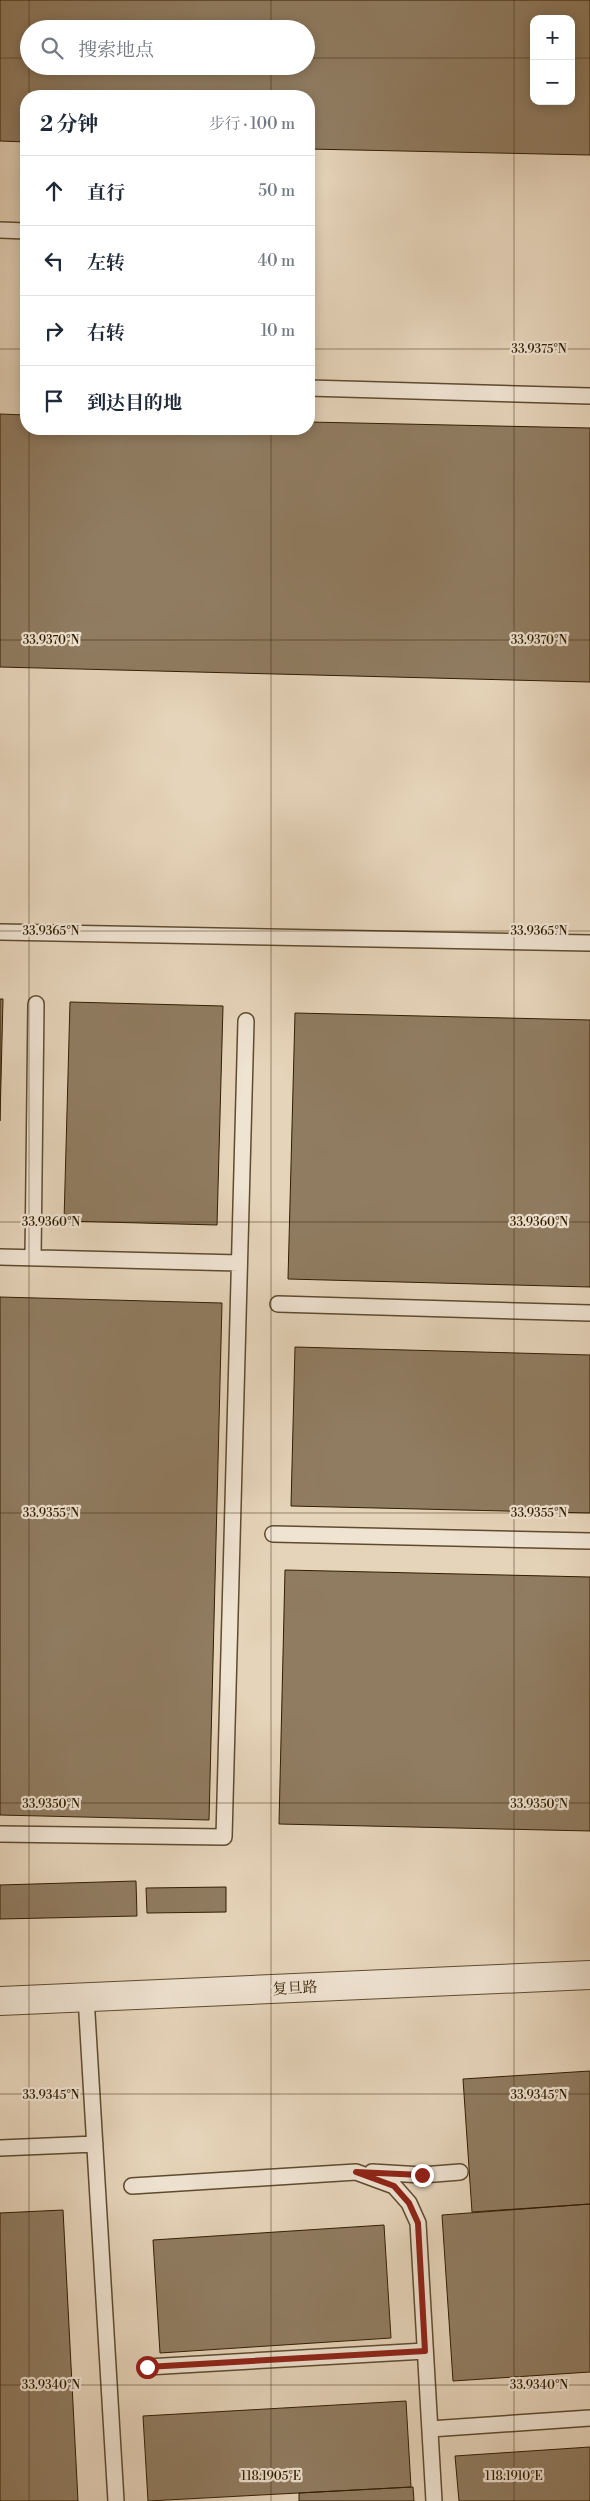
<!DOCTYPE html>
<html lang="zh">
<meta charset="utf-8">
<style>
:root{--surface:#fff;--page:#f6f6f7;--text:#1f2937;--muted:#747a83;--line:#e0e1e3}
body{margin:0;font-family:"Libre Bodoni","Noto Serif SC",serif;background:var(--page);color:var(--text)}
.controls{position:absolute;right:15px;top:15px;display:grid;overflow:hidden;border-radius:10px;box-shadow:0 2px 12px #0003}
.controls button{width:45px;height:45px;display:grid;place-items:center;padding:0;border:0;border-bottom:1px solid var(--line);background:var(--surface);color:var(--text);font:25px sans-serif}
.stop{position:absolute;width:15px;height:15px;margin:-11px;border:4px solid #8f2418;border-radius:50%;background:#fff}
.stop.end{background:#8f2418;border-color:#fff;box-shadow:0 1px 5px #0008}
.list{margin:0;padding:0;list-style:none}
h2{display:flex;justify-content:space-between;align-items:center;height:65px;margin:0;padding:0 20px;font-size:21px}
h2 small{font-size:16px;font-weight:400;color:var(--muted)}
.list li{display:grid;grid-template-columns:32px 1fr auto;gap:15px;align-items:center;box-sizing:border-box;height:70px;padding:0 20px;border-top:1px solid var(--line)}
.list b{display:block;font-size:19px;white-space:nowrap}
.list em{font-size:16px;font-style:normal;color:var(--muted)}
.icon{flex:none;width:28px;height:28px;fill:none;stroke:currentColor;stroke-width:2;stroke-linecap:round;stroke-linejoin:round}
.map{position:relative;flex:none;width:590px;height:2501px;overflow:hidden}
.search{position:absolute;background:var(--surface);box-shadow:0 2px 12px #0003;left:20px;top:20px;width:295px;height:55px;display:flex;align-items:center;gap:12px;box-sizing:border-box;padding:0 18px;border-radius:28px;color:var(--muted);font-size:19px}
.panel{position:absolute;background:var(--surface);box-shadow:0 2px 12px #0003;left:20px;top:90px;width:295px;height:345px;border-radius:20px}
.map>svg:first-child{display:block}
</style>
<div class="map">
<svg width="590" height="2501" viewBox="0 0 590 2501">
<rect width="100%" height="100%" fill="#e6d4ba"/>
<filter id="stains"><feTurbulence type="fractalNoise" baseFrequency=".004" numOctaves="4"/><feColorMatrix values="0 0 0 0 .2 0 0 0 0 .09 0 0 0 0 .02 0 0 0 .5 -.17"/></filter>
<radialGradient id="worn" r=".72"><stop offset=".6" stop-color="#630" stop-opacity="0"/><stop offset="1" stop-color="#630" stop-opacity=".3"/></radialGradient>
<path fill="#907c61" stroke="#321d00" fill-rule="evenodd" d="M0,0h590v155l-281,-6v-53h-283v46l-26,-1zM534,19h37v82h-37zM29,29h277v37h-277z
M0,414l26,1v14h283v-7l281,6v254l-590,-15z
M0,999h3l-3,122z
M70,1002l153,4 -6,219 -153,-4z
M295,1013l295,7v267l-302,-8z
M0,1297l222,6 -13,517 -209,-5z
M295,1347l295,8v158l-299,-7z
M285,1570l305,7v254l-311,-7z
M136,1881l1,35 -137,3v-34z
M226,1887v25l-79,1 -1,-25z
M590,2071v133l-118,8 -9,-133z
M590,2204v168l-137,9 -11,-166z
M63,2210l15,291h-78v-288z
M384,2225l7,113 -231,15 -7,-113z
M406,2401l5,86 -263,14 -5,-85z
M590,2447v54h-131l-4,-45z
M413,2487l1,14h-115v-8z"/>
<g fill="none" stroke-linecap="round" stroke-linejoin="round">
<defs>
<path id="service" d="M0,230l26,1
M309,388l281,8
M0,932l590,11
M0,1257l239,6
M33,1258l3,-254
M278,1304l312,9
M273,1534l317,7
M0,1834l224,3 22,-816
M86,1997l30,504
M0,2148l95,-4
M372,2172l50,3 38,-3
M132,2186l224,-14 38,14 15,17 9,20 16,278
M147,2367l278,-16
M430,2429l160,-11"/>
<path id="tertiary" d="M0,2001l590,-26"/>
</defs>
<use href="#service" stroke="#5f4b2e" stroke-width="18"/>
<use href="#tertiary" stroke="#5f4b2e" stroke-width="30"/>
<use href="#service" stroke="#efe3d2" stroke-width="15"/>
<use href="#tertiary" stroke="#efe3d2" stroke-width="28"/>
</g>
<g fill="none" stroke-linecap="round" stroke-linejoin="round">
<path stroke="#8f2418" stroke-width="6" d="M147,2367l278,-16 -7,-128 -9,-20 -15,-17 -38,-14 66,3"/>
</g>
<path fill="none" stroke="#321d00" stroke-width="1" stroke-opacity="0.45" d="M29,0v29M271,0v29M514,0v2501M0,58h29M306,58h228M571,58h19M29,66v30M271,66v30M0,349h26M309,349h281M29,429v2072M271,429v2072M0,640h590M0,931h590M0,1222h590M0,1513h590M0,1803h590M0,2094h590M0,2385h590"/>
<g text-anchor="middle" stroke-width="4.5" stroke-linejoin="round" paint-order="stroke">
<g font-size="15" fill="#321d00" stroke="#efe3d2">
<text transform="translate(295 1988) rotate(-3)" y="5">复旦路</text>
</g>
</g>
<g font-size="12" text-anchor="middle" fill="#321d00" stroke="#efe3d2" stroke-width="4.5" stroke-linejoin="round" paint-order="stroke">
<text x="539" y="353">33.9375°N</text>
<text x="51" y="644">33.9370°N</text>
<text x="539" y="644">33.9370°N</text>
<text x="51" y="935">33.9365°N</text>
<text x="539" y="935">33.9365°N</text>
<text x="51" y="1226">33.9360°N</text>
<text x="539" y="1226">33.9360°N</text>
<text x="51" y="1517">33.9355°N</text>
<text x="539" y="1517">33.9355°N</text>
<text x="51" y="1808">33.9350°N</text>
<text x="539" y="1808">33.9350°N</text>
<text x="51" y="2099">33.9345°N</text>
<text x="539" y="2099">33.9345°N</text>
<text x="51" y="2389">33.9340°N</text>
<text x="539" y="2389">33.9340°N</text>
<text x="271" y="2480">118.1905°E</text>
<text x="514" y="2480">118.1910°E</text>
</g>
<rect width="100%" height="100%" filter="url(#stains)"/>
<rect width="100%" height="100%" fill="url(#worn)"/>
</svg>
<div class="controls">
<button>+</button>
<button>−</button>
</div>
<div class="stop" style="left:147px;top:2367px"></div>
<div class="stop end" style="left:422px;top:2175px"></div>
<div class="search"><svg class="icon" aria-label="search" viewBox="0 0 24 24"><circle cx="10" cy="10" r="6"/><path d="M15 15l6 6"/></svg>搜索地点</div>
<section class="panel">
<h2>2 分钟<small>步行 · 100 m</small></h2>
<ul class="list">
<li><svg class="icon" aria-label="ahead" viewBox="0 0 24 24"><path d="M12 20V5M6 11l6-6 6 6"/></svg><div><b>直行</b></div><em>50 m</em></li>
<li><svg class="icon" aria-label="left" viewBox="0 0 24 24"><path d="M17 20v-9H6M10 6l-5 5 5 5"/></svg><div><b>左转</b></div><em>40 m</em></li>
<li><svg class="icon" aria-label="right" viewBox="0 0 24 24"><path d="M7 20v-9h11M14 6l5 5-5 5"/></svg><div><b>右转</b></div><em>10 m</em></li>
<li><svg class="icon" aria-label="arrive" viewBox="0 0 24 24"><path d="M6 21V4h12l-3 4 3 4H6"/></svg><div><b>到达目的地</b></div></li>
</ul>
</section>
</div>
